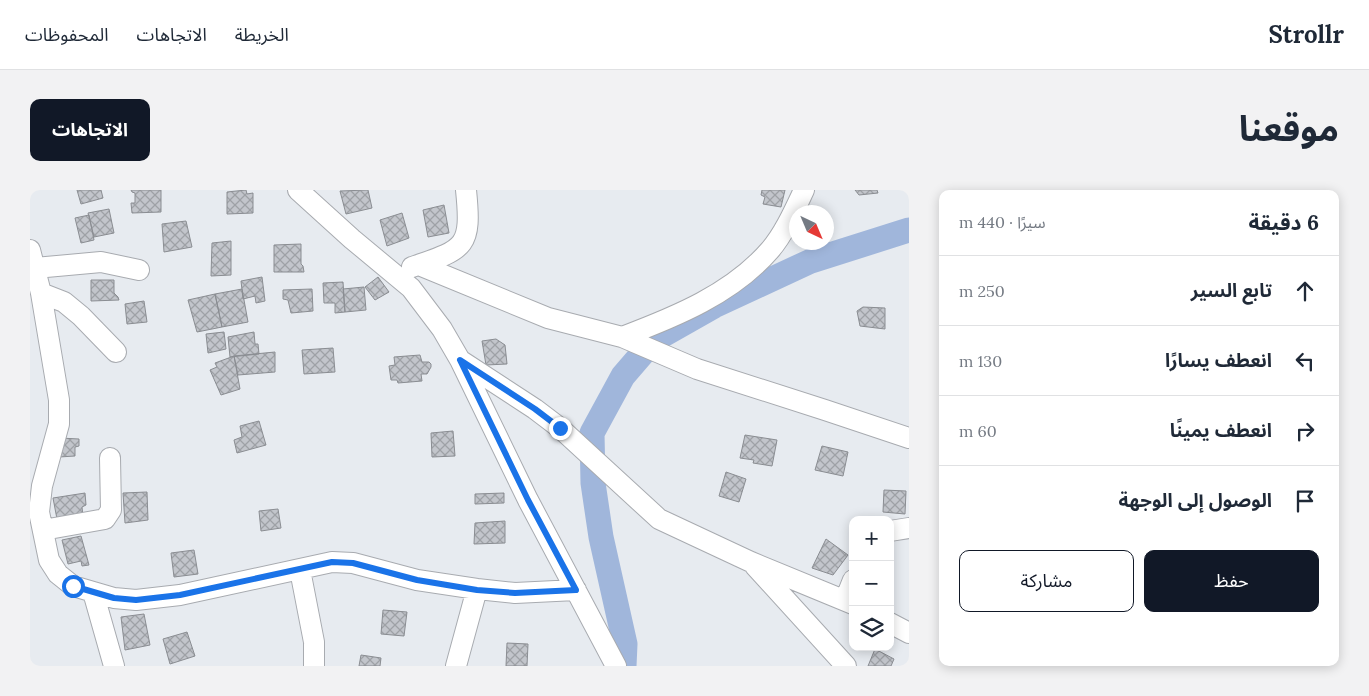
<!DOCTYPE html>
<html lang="ar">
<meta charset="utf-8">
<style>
:root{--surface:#fff;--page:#f2f2f3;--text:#1f2937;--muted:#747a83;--line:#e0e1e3;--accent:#111827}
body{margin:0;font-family:Lora,"Noto Sans Arabic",serif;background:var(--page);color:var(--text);direction:rtl}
.controls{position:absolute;right:15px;bottom:15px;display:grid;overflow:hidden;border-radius:10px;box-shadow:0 2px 12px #0003}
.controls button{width:45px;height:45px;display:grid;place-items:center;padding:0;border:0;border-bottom:1px solid var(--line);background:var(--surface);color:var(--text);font:25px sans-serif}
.compass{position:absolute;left:759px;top:15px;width:45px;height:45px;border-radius:50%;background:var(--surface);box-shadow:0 2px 12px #0003;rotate:136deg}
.stop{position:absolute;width:15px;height:15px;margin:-11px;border:4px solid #1a73e8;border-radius:50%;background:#fff}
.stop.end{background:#1a73e8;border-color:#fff;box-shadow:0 1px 5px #0008}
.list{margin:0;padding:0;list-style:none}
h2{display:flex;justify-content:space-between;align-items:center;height:65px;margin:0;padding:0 20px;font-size:21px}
h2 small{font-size:16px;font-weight:400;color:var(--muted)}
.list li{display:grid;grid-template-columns:32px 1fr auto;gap:15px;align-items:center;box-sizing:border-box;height:70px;padding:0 20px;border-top:1px solid var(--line)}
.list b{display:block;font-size:19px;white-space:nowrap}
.list em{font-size:16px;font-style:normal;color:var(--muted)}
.actions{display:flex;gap:10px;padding:15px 20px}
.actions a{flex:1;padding:11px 0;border:1px solid var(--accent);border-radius:10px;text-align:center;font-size:18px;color:var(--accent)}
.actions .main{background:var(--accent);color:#fff}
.icon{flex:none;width:28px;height:28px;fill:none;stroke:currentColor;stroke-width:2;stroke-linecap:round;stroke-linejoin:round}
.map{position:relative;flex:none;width:879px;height:476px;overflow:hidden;direction:ltr;border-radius:10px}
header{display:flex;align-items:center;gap:30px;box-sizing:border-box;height:70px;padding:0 25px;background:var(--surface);border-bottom:1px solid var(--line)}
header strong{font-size:24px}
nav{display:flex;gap:28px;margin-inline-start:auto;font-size:18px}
.intro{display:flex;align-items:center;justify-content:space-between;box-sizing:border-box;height:120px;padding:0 30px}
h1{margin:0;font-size:35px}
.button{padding:12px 22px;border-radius:10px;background:var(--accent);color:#fff;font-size:18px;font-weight:700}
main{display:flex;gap:30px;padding:0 30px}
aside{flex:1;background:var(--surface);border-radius:10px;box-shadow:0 2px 12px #0003}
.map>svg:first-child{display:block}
</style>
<header>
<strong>Strollr</strong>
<nav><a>الخريطة</a><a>الاتجاهات</a><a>المحفوظات</a></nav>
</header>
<div class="intro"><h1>موقعنا</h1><a class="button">الاتجاهات</a></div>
<main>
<aside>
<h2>6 دقيقة<small>سيرًا · 440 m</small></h2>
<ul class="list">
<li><svg class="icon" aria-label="ahead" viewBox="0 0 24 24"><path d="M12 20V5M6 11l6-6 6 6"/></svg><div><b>تابع السير</b></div><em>250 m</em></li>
<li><svg class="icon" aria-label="left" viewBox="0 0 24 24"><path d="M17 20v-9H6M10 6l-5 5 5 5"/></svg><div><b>انعطف يسارًا</b></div><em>130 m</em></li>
<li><svg class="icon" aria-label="right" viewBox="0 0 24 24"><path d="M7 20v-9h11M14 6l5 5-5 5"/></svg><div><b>انعطف يمينًا</b></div><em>60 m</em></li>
<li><svg class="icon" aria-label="arrive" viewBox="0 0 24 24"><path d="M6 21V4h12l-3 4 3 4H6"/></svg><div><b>الوصول إلى الوجهة</b></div></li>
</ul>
<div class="actions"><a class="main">حفظ</a><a>مشاركة</a></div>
</aside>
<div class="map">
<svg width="879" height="476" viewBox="0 0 879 476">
<defs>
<pattern id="building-cross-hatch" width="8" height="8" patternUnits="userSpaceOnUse" patternTransform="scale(1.25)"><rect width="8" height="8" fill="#c2c5cb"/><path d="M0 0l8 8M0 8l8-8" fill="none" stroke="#9ea1a6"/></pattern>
</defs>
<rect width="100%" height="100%" fill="#e7ebf0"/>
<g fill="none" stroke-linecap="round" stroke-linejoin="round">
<path stroke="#a0b6db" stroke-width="25" d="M594,476l1,-22 -24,-107 -8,-54 -1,-50 31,-57 31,-36 60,-34 97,-45 98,-31"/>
</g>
<path fill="url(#building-cross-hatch)" stroke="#8a8d92" d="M47,0h24l2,8 -22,6z
M101,0h30v22l-29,1 -1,-10h4v-10l-3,-1z
M216,0l1,4 6,-1v20l-26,1v-22z
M338,0l4,18 -26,6 -6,-23z
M732,0h23l-4,17 -18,-3 2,-7 -4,-2z
M825,0h22l1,3 -19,2z
M414,15l5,28 -21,4 -5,-27z
M79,19l5,24 -20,4 -6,-24z
M372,23l7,25 -22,8 -7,-26z
M59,25l5,25 -13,3 -6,-25z
M156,31l6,26 -28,5 -2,-28z
M201,51v34l-20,1 1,-33z
M271,54v20l2,2 1,6h-30v-27z
M232,87l3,24 -9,2 -1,-7 -12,3 -2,-18z
M348,87l11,15 -14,8 -10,-13z
M61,90h23v13l4,4 1,3 -28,1z
M313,92l2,30 -10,1v-10h-11l-1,-20z
M334,97l2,23 -21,2 -2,-23z
M212,99l6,33 -26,5 -7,-33z
M282,99l1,22 -22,2 -3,-13 -5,-1v-9z
M185,104l7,33 -25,5 -9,-32z
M114,111l3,21 -20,2 -2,-20z
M833,117l22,1v21l-25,-3 -3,-15z
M194,142l2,17 -18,4 -2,-19z
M224,142l1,12h3l1,10 -29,3 -2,-20z
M466,149l9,6 2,19 -21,1 -4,-24z
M303,158l2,24 -31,2 -2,-24z
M245,162v20l-37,3 -4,-19z
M390,165l2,7h7l2,2v3l-4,7h-6l1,7 -24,2 -1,-3h-6l-2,-14 6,-1 -1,-8z
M204,166l6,33 -19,6 -11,-25 7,-3 -2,-4z
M229,231l7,24 -29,8 -3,-13 8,-3 -2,-11z
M423,241l2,25 -23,1 -1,-24z
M715,245l32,5 -5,26 -19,-3 1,-3 -14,-2z
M30,248l19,1v7l-4,1v9l-16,1z
M792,256l26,6 -5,24 -28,-6z
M696,282l20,7 -7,23 -20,-6z
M854,300l22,1 -1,23 -22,-2z
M117,302l1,28 -23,3 -2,-30z
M55,303l1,12 -4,2 1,9 -26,3 -4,-21z
M474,303v10l-29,1v-10z
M248,319l3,19 -20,3 -2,-20z
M475,331v22l-31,1 1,-21z
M51,346l8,29 -7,1 -1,-5 -13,3 -6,-24z
M796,349l22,16 -15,20 -21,-7z
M164,360l4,24 -24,3 -3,-24z
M353,420l24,2 -3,24 -23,-2z
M114,424l6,31 -25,5 -4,-33z
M157,442l8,24 -25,8 -7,-25z
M477,453l21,1 -1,22h-21z
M845,459l19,10 -3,7h-23z
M331,465l20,3 -1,8h-21z"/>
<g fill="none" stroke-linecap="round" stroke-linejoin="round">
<defs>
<path id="minor" d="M268,0l54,49 59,49 31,41 18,31 68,140 88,166
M0,60l11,43 18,107v24l-17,62 -3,26 10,48 9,14 15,12 41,12 22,2 44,-5 152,-33 21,1 64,17 60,9 38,4 61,-3
M389,75l129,53 74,19 75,32 128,41 84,28
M382,77c53,-18 60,-19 54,-77
M5,78l66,-6 38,8
M11,103l23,9 17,14 35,36
M592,147c53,-20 110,-43 148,-87 14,-16 25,-41 34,-60
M430,170l75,49 25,19 99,91 92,43 102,42
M13,340l62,-11 6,-9 -1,-52
M860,341l19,-3
M725,376l91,100
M270,380l14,72v24
M63,402l21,74
M815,410l8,-20
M860,433l19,10
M426,476l21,-77"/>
</defs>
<use href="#minor" stroke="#a8abb0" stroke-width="22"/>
<use href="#minor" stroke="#fff" stroke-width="20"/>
</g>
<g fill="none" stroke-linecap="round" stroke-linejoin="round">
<path stroke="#1a73e8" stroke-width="6" d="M43,396l41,12 22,2 44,-5 152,-33 21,1 64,17 60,10 38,3 61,-3 -48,-90 -68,-140 75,49 25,19"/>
</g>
</svg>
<div class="controls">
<button>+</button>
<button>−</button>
<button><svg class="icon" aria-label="layers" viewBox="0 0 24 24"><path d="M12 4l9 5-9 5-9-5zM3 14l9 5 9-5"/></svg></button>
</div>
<svg class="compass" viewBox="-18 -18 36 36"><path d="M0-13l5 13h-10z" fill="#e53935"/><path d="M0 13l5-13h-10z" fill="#747a83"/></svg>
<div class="stop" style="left:43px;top:396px"></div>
<div class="stop end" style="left:530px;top:238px"></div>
</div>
</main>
